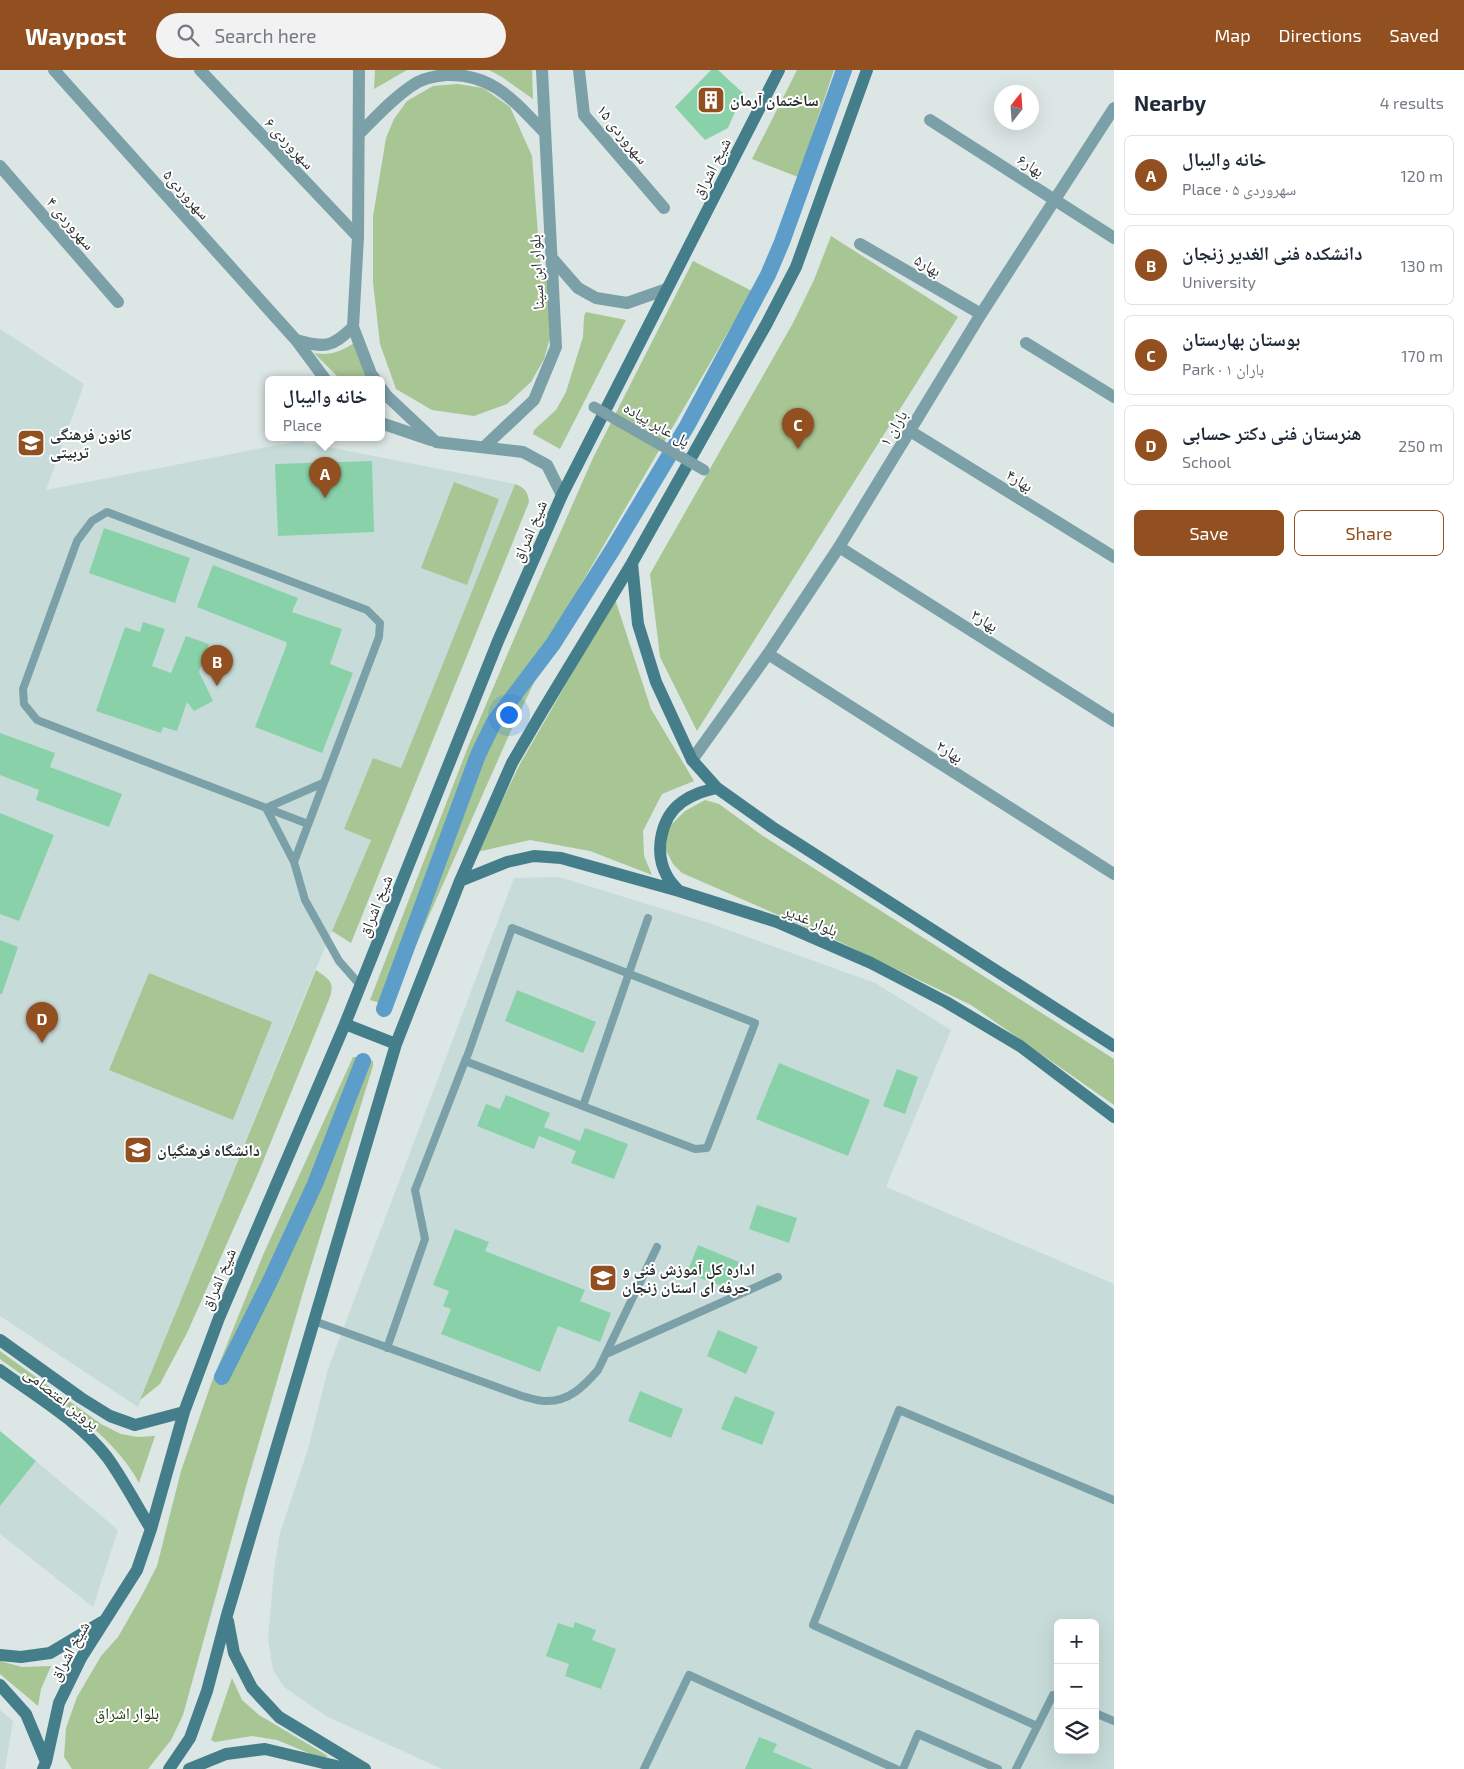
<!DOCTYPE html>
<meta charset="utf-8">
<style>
:root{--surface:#fff;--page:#f2f2f3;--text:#1f2937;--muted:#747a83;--line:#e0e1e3;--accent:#924f20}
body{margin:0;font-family:"Exo 2","Noto Naskh Arabic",sans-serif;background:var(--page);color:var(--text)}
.controls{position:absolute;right:15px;bottom:15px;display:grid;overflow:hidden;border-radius:8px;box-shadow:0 5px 20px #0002}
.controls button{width:45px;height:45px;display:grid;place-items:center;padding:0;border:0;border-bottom:1px solid var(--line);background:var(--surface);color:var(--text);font:25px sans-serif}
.compass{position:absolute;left:994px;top:15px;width:45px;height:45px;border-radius:50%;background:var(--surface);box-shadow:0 5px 20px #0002;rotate:17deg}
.you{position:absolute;left:508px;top:644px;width:18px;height:18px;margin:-12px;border:4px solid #fff;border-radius:50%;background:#1a73e8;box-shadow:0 0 0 8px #1a73e833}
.badge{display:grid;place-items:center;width:32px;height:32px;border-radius:50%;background:var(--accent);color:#fff;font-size:16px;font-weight:700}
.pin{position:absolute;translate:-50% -41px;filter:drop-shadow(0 1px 2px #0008)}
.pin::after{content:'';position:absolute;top:26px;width:18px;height:15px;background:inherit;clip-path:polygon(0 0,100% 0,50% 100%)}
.popup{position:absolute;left:265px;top:306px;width:120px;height:65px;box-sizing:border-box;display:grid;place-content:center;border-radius:8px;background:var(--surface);filter:drop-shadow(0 1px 4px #0005);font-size:16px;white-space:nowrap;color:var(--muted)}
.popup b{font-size:19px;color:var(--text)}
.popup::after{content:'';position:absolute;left:50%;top:100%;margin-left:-10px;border:10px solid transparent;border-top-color:var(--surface)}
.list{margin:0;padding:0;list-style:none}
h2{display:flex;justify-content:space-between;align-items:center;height:65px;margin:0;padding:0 20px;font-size:21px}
h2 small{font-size:16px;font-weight:400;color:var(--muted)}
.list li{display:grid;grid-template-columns:32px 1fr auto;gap:15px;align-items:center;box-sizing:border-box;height:80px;margin:0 10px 10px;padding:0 10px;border:1px solid var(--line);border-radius:8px}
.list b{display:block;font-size:19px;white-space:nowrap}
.list p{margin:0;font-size:16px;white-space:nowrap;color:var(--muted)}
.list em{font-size:16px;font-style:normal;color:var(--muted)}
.actions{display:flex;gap:10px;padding:15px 20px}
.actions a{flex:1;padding:11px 0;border:1px solid var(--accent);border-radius:8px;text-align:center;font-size:18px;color:var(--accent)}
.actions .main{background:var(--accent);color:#fff}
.icon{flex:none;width:28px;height:28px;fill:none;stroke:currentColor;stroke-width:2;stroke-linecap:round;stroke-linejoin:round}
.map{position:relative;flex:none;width:1114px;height:1699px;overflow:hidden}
header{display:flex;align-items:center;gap:30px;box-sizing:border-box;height:70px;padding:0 25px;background:var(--accent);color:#fff}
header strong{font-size:24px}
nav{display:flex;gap:28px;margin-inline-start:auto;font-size:18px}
.search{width:350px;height:45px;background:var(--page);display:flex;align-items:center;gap:12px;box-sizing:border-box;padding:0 18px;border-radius:28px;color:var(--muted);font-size:19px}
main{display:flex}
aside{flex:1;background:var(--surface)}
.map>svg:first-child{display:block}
</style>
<header>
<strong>Waypost</strong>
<div class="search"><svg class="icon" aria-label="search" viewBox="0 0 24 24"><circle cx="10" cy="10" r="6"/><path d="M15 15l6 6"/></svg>Search here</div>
<nav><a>Map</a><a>Directions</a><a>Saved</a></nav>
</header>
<main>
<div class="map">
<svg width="1114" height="1699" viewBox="0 0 1114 1699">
<rect width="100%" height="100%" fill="#dbe6e5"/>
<path fill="#c7dcd9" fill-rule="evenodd" d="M0,259l84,55 -38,106 252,-49 217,43 -114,285 -57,60 27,10 -70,165 -163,403 -138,-91z
M559,807l150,46 166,60 76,47 -65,157 228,97v485h-672l-116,-53 -42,-29 -11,-17 -5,-31 6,-69 6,-37 28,-84 20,-80 186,-491zM1058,1553h37v127h-37z
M36,1391l82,69 -25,77 -93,-73v-28z
M0,1640l13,11 -8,48h-5z"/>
<path fill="#a8c594" d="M375,0h32l-33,19z
M489,0h43l1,29 -31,-22z
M797,0h37l-36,107 -46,-18z
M458,14l25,4 27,19 22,49 8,105 8,21 3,53 -7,24 -13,23 -24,22 -33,12 -42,-6 -36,-21 -16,-45 -7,-62v-66l13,-78 8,-19 13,-18 26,-15z
M831,166l127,81 -261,414 -37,-74 -10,-83 143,-251 21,-43z
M693,191l59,30 -172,295 -71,149 -120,271 -19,-6 98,-253 66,-155 59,-134z
M586,242l40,8 -66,129 -27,-15 1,-4 22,-20 10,-18 17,-55 1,-21z
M354,273l13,36h-27l-26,-26c16,3 26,-1 40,-10z
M454,412l45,17 -32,86 -46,-17z
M515,414c10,4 13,8 14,18l-178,441 -19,-12 39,-91 -27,-11 29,-71 28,10z
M615,529l36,110 43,72 -32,13 -19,37 1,25 8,19 -62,-24 -60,-11 -53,12 43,-88z
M705,730l14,4 44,32 351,223v46l-143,-100 -131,-63 -158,-69 -9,-9 -7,-14 2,-22 17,-17z
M316,900c12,9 19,11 14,27l-73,179 -70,157 -27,51 -20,16z
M149,903l123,49 -39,98 -124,-50z
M353,987h8l12,4v5l-67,216 -59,201 -64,232 -12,25 -23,29h-76l-8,-12 2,-29 11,-31 24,-41 17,-19 23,-40 16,-31 24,-95 30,-87 52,-129z
M0,1281l101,73 20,10 17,3 17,-1 -16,47c-26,-51 -94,-91 -139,-124z
M0,1591l22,6 29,-1 -10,23 -3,17 -38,-32z
M232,1608l10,22 17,15 69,41 -5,3 -46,-19 -25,-4 -37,6 -4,-2z"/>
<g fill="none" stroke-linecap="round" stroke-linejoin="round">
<path stroke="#5d9dc9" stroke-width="16" d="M384,939l94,-254 16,-33 59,-78 60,-95 74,-123 81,-151 14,-33 62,-172
M222,1307l48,-96 45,-97 48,-123"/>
</g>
<path fill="#88d1a9" d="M711,0h7l25,23 -15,35 -23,12 -30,-33z
M372,391l2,71 -96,4 -3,-72z
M104,458l86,30 -15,45 -86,-30z
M213,495l85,33 -6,14 50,17 -12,35 23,9 -31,80 -67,-26 32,-83 -1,-2 -89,-35z
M143,552l22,7 -13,37 19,7 15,-37 23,8 -10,28 14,29 -19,10 -7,-9 -10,29 -14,-4 -2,6 -65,-22 29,-84 15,5z
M0,663l55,20 -5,14 72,27 -13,33 -73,-27 3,-10 -39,-15z
M0,743l54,22 -35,86 -19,-7z
M0,870l18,7 -16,47h-2z
M517,920l79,32 -13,31 -78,-32z
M779,993l91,37 -22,56 -92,-37z
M897,999l21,8 -13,37 -22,-8z
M506,1025l44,18 -6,14 36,14 5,-13 43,16 -14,35 -43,-16 5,-12 -37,-15 -5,13 -57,-23 9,-22 14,5z
M757,1135l40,13 -8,25 -40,-14z
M455,1159l34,13 -4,9 100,39 -5,11 31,12 -11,29 -42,-16 -18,46 -99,-38 10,-25 -8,-3 6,-15 -16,-6z
M698,1175l41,17 -10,27 -42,-16z
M718,1260l40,17 -12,27 -39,-18z
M640,1321l43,18 -12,29 -43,-17z
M735,1326l40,16 -13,33 -41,-16z
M0,1361l36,30 -36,45z
M575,1552l21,8 -4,10 24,9 -15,40 -36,-13 4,-12 -23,-8 12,-33 15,5z
M759,1667l18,7 -4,8 40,17h-68z"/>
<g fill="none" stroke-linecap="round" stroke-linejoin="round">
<path stroke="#7ba0a8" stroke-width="8" d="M308,754l-271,-104 -13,-16 -1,-15 54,-148 15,-20 15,-9 260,98 13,13 -1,14 -85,225 11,38 34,61 22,25
M294,792l-28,-54 57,-25
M583,1036l65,-188
M314,1251l208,75c7,2 16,5 23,5 24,1 39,-15 53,-31l59,-123
M387,1278l38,-109 -10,-49 50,-129 3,-7 44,-126 243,95 -48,125 -12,1 -230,-88
M606,1284l172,-77
M1095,1643l19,8
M1037,1656l-224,-101 86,-215 215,90
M644,1699l45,-94 207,94
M903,1699l15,-35 80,35
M1016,1699l37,-74 5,2"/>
<path stroke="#7ba0a8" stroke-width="12" d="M200,0l158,167
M579,0l5,45 80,93
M930,50l184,118
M0,96l118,136
M860,174l121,70
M1026,273l88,54
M910,361l204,126
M839,477l275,174
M768,584l346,220"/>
<path stroke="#7ba0a8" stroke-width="12" d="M54,0l242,270 29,39
M359,0l-1,167 -5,90 18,47 4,5
M359,64c17,-17 34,-36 54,-49 10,-7 21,-9 33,-10 47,-2 69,27 99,58
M551,187l27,31 18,10 31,5 40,-14
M296,270c29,8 35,8 57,-13
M381,318l5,7 50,47 87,10 24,13 15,30
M381,353l50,17
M484,377l50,-47 22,-53 -14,-277
M692,690l76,-106 71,-107 142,-233 133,-206"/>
<path stroke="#447e8b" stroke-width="12" d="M632,493l6,61 18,58 36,78 25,28 55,39 342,219
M460,811l47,-19 27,-6 27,2 118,33 98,31 94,41 75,39 74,44 94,71
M679,821c-4,-4 -9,-9 -12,-15 -13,-23 -7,-58 15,-74 11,-8 22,-11 35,-14
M345,954l51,20
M0,1270l81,58 29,18 25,9 49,-13
M0,1300c36,26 79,51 107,87 16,22 30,49 44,72
M228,1551l6,32 18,35 27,29 86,52
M0,1585l21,2 29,-4 52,-31
M0,1615l26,29 20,48
M43,1699l3,-7 13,-59 22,-45 56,-88 14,-41 33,-117 35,-94 126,-294 153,-383 64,-146 217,-425
M169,1699l21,-31 17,-47 20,-76 169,-571 64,-163 52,-118 31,-53 89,-147 135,-240 29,-56 71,-197
M189,1699l37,-15 39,-5 84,20"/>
<path stroke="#7ba0a8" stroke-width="11" d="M594,337l110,63"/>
</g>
<defs>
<symbol id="building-square" viewBox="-11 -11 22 22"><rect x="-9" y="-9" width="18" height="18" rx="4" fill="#924f20" stroke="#fff"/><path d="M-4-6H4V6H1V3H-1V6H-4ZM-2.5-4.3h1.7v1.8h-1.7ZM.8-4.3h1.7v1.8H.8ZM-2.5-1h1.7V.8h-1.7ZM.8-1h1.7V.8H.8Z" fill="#fff"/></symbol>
<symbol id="university-square" viewBox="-11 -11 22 22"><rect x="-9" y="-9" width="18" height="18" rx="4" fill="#924f20" stroke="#fff"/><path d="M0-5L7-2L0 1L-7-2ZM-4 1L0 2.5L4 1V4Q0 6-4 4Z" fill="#fff"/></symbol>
</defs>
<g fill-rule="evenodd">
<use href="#building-square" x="695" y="14" width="32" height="32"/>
<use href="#university-square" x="15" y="357" width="32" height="32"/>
<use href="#university-square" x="122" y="1064" width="32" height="32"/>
<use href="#university-square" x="587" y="1192" width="32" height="32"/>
</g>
<g text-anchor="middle" stroke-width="4" stroke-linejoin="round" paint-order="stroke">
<g font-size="16" font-weight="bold" fill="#2c3130" stroke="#fff" text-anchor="start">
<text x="730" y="36">ساختمان آرمان</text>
<text x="50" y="370">کانون فرهنگی<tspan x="50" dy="18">تربیتی</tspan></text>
<text x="157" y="1086">دانشگاه فرهنگیان</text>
<text x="622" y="1205">اداره کل آموزش فنی و<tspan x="622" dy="18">حرفه ای استان زنجان</tspan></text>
</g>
<g font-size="16" fill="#2c3130" stroke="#fff">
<text transform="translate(623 64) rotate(51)" y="6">سهروردی ۱۵</text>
<text transform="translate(290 73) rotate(47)" y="6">سهروردی ۶</text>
<text transform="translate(1031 95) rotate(33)" y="6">بهار۶</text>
<text transform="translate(711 98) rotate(-63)" y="6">شیخ اشراق</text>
<text transform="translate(187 124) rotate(48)" y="6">سهروردی۵</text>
<text transform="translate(71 153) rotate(49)" y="6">سهروردی ۴</text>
<text transform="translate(928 195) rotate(30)" y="6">بهار۵</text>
<text transform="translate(536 202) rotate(-93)" y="6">بلوار ابن سینا</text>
<text transform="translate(657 354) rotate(30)" y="6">پل عابر پیاده</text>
<text transform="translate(893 358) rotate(-59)" y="6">باران ۱</text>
<text transform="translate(1020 410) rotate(32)" y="6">بهار۴</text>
<text transform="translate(529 461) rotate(-67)" y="6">شیخ اشراق</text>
<text transform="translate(985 550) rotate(32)" y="6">بهار۳</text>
<text transform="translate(950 681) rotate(32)" y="6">بهار۲</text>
<text transform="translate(375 836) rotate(-68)" y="6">شیخ اشراق</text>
<text transform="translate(811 850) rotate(23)" y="6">بلوار غدیر</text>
<text transform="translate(218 1209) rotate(-67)" y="6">شیخ اشراق</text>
<text transform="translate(62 1328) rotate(38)" y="6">پروین اعتصامی</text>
<text transform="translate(69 1581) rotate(-61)" y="6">شیخ اشراق</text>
</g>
<g font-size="16" fill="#22390d" stroke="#fff">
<text x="127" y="1649">بلوار اشراق</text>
</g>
</g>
</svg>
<div class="controls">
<button>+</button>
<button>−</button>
<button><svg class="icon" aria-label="layers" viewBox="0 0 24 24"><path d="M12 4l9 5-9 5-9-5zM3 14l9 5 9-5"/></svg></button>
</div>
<svg class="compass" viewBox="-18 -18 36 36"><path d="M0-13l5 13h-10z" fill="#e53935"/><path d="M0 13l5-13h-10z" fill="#747a83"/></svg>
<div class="you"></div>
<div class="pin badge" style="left:325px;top:428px">A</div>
<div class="popup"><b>خانه والیبال</b>Place</div>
<div class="pin badge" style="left:217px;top:616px">B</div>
<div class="pin badge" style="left:798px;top:379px">C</div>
<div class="pin badge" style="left:42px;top:973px">D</div>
</div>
<aside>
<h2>Nearby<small>4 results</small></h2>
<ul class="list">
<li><span class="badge">A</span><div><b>خانه والیبال</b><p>Place · سهروردی ۵</p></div><em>120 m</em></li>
<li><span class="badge">B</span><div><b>دانشکده فنی الغدیر زنجان</b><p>University</p></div><em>130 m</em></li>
<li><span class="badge">C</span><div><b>بوستان بهارستان</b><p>Park · باران ۱</p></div><em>170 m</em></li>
<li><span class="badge">D</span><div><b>هنرستان فنی دکتر حسابی</b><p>School</p></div><em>250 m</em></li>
</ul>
<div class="actions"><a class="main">Save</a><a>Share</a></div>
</aside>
</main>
